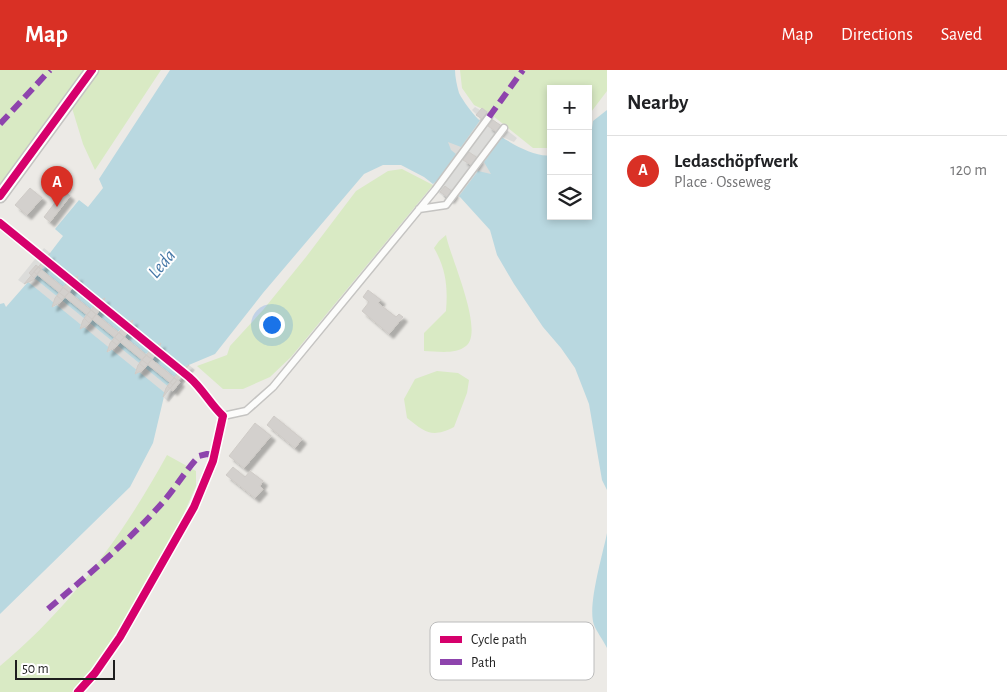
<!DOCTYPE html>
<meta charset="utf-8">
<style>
:root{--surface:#fff;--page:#f6f6f6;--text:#202124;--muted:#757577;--line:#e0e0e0;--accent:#d93025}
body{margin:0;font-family:"Alegreya Sans",sans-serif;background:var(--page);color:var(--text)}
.controls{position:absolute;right:15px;top:15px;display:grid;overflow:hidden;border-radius:0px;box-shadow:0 2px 8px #0003}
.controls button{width:45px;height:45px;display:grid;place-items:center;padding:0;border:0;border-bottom:1px solid var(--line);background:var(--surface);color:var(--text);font:25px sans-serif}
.scale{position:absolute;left:15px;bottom:12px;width:100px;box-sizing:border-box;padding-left:5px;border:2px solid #1e1e1e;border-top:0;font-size:14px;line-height:18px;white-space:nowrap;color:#1e1e1e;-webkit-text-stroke:4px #fff;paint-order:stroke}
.you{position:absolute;left:271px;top:254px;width:18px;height:18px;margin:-12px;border:4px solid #fff;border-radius:50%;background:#1a73e8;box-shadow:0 0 0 8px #1a73e833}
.badge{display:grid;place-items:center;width:32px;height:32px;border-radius:50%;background:var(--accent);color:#fff;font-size:16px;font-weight:700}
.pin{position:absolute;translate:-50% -41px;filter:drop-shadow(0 1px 2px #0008)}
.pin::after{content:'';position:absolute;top:26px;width:18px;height:15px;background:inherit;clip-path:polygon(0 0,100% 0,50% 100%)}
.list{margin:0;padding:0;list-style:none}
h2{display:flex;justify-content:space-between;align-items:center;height:65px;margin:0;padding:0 20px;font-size:21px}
h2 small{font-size:16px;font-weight:400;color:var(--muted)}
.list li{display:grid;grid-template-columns:32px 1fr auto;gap:15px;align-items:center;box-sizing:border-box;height:70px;padding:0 20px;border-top:1px solid var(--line)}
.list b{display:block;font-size:19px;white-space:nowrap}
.list p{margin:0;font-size:16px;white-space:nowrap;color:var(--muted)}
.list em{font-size:16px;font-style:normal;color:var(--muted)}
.icon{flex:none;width:28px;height:28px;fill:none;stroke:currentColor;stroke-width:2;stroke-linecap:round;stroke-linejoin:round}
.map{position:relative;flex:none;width:607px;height:622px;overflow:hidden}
header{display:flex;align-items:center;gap:30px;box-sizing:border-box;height:70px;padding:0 25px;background:var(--accent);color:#fff}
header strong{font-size:24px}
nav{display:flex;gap:28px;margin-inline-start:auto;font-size:18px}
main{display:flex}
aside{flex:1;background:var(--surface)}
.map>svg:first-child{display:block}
</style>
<header>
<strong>Map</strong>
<nav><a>Map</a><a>Directions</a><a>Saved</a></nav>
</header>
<main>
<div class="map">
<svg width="607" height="622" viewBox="0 0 607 622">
<defs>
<filter id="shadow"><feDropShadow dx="4.5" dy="4.5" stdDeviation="1" flood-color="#0004"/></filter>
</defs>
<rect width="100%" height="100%" fill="#eceae6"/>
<path fill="#d9eac4" d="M0,0h161l-66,100 -12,-26 -11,-36 -10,-7 -62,83z
M460,0h147v21l-19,25v-27h-37v59h-18l-45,-36 -14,-7 -12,-17z
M402,99l31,16 -142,172 -21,20 -27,12h-20l-26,-23 30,-11 3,-9 33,-36 43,-53 50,-66 32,-20z
M446,165c4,22 39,96 20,111 -11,9 -30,5 -42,5v-18l22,-22c2,-24 0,-42 -12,-63l5,-7z
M437,301l21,2 11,7 -2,13 -13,34c-22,11 -28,6 -47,-9l-3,-19 11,-20z
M167,385l29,16v15l-22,50 -57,100 -24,35 -19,21h-74v-26c70,-58 123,-131 167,-211z"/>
<path fill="#b9d8e0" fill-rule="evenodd" d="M170,0h285c0,7 2,16 4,23 4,8 13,20 19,26 14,13 53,40 73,36v61h37v-79l3,-2 2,-14 14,-11v380l-5,-10 -13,-76 -14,-36 -14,-20 -18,-21 -29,-43 -17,-29 -7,-25 -30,-33 -22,-17 -5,4 -9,-7 -23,-12h-18l-19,9 -101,119 -48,61 -31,13 -18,21 -13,55 -23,44 -130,127v-310l4,-1 2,4 43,-49 1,-5 13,-17 -8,-7 24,-29 9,7 15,-19 -4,-9zM78,206l-1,4 -20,25 -4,2c1,-12 14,-27 25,-31zM105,228c-1,11 -14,26 -25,31 2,-12 14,-26 25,-31zM133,251l-1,4 -16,22 -8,5c1,-12 14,-27 25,-31zM161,273l-1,5 -21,24 -4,2c2,-11 15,-27 26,-31z
M607,463v115c-4,-8 -10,-16 -13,-23 -7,-19 9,-71 13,-92z"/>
<path fill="#dcdcda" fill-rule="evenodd" d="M475,37l5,3 2,-2 5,4v3l30,23 -3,4 -12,-5 -18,25 7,12 -13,-3 -25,33 -21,-16 24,-34 -5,-4 -3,-8 13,5 20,-28 -9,-9z
M44,178l6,5 -2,3 138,112 3,-3 6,5 -26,32 -6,-5 2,-4 -138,-112 -3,3 -6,-4zM42,193l138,112 -3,4 -138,-112zM34,202l138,113 -2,3 -138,-112z"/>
<path fill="#d3d0cd" stroke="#cfcbc7" filter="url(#shadow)" d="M482,38l5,4 -5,7 -6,-4z
M493,50l10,7 -5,6 -10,-7z
M469,82l10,7 -5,8 -11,-7z
M445,116l9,7 -4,6 -10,-7z
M30,118l12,10 -15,17 -12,-10z
M64,121l6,5 -20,26 -6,-5z
M50,183l-3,9 -14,18 -9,4z
M36,195l5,4 -7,9 -5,-5z
M38,197l139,113 -4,5 -139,-113z
M78,206l-3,9 -14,17 -9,5 3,-9 14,-18z
M63,217l6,5 -7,8 -5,-4z
M368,220l13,10 -3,3 18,14 3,-3 4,3 -14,17 -27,-23 7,-9 -6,-5z
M105,228l-3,9 -14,18 -8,4 3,-9 14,-18z
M91,240l5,4 -7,9 -5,-5z
M133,250l-3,10 -14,17 -9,5 3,-9 15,-18z
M119,262l5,5 -7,8 -5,-4z
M161,273l-3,9 -15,18 -8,4 3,-9 14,-17z
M146,285l6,4 -7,9 -6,-5z
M189,295l-26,32 3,-9 14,-18z
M174,308l6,4 -7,9 -6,-5z
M274,346l28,23 -7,9 -28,-23z
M255,353l16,13 -27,32 -15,-12z
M233,397l12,10 5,-6 13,10 -3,5 3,3 -8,9 -29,-23z"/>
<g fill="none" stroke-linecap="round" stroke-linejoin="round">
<defs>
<path id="lane" d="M419,139l27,-4 58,-77
M0,153l189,154c14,12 21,27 34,39
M223,346l23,-5 27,-24 162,-197 54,-73
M78,622l17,-19 25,-36 74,-130 19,-46 10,-45"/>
<path id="street" d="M0,126l92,-126"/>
</defs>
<use href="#lane" stroke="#c5c4c2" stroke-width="9"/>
<use href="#street" stroke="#c5c4c2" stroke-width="15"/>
<use href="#lane" stroke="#fcfcfb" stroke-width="6"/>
<use href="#street" stroke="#fcfcfb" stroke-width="12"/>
<path stroke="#8e44ad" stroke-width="6" stroke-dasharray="12 6" stroke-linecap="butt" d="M489,47l34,-47
M0,54l50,-54
M48,539c40,-34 81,-68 115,-107 13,-15 23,-32 36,-46l8,-2 7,1"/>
<defs>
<path id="cycleway" d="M0,126l92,-126
M0,153l189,154c14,12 21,27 34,39l-10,45 -19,46 -74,130 -25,36 -17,19"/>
</defs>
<use href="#cycleway" stroke="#fff" stroke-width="11"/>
<use href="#cycleway" stroke="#d6006c" stroke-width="8"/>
</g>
<g text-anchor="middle" stroke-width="4" stroke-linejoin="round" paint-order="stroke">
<g font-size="19" font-style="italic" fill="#4577a7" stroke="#fff">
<text transform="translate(161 193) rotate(-50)" y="7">Leda</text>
</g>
</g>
<rect x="430" y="552" width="164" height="58" rx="8" fill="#fff" stroke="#bcbcbc" stroke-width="1"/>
<rect x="440" y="566" width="22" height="7" fill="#d6006c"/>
<rect x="440" y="589" width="22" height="6" fill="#8e44ad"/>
<g font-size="14" fill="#1e1e1e">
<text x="471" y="574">Cycle path</text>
<text x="471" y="597">Path</text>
</g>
</svg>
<div class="controls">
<button>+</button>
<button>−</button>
<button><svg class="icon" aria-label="layers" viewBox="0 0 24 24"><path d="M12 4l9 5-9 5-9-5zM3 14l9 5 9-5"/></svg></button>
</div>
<div class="scale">50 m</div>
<div class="you"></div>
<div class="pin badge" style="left:57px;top:137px">A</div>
</div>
<aside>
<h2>Nearby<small></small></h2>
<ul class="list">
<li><span class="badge">A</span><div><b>Ledaschöpfwerk</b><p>Place · Osseweg</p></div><em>120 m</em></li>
</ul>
</aside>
</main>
